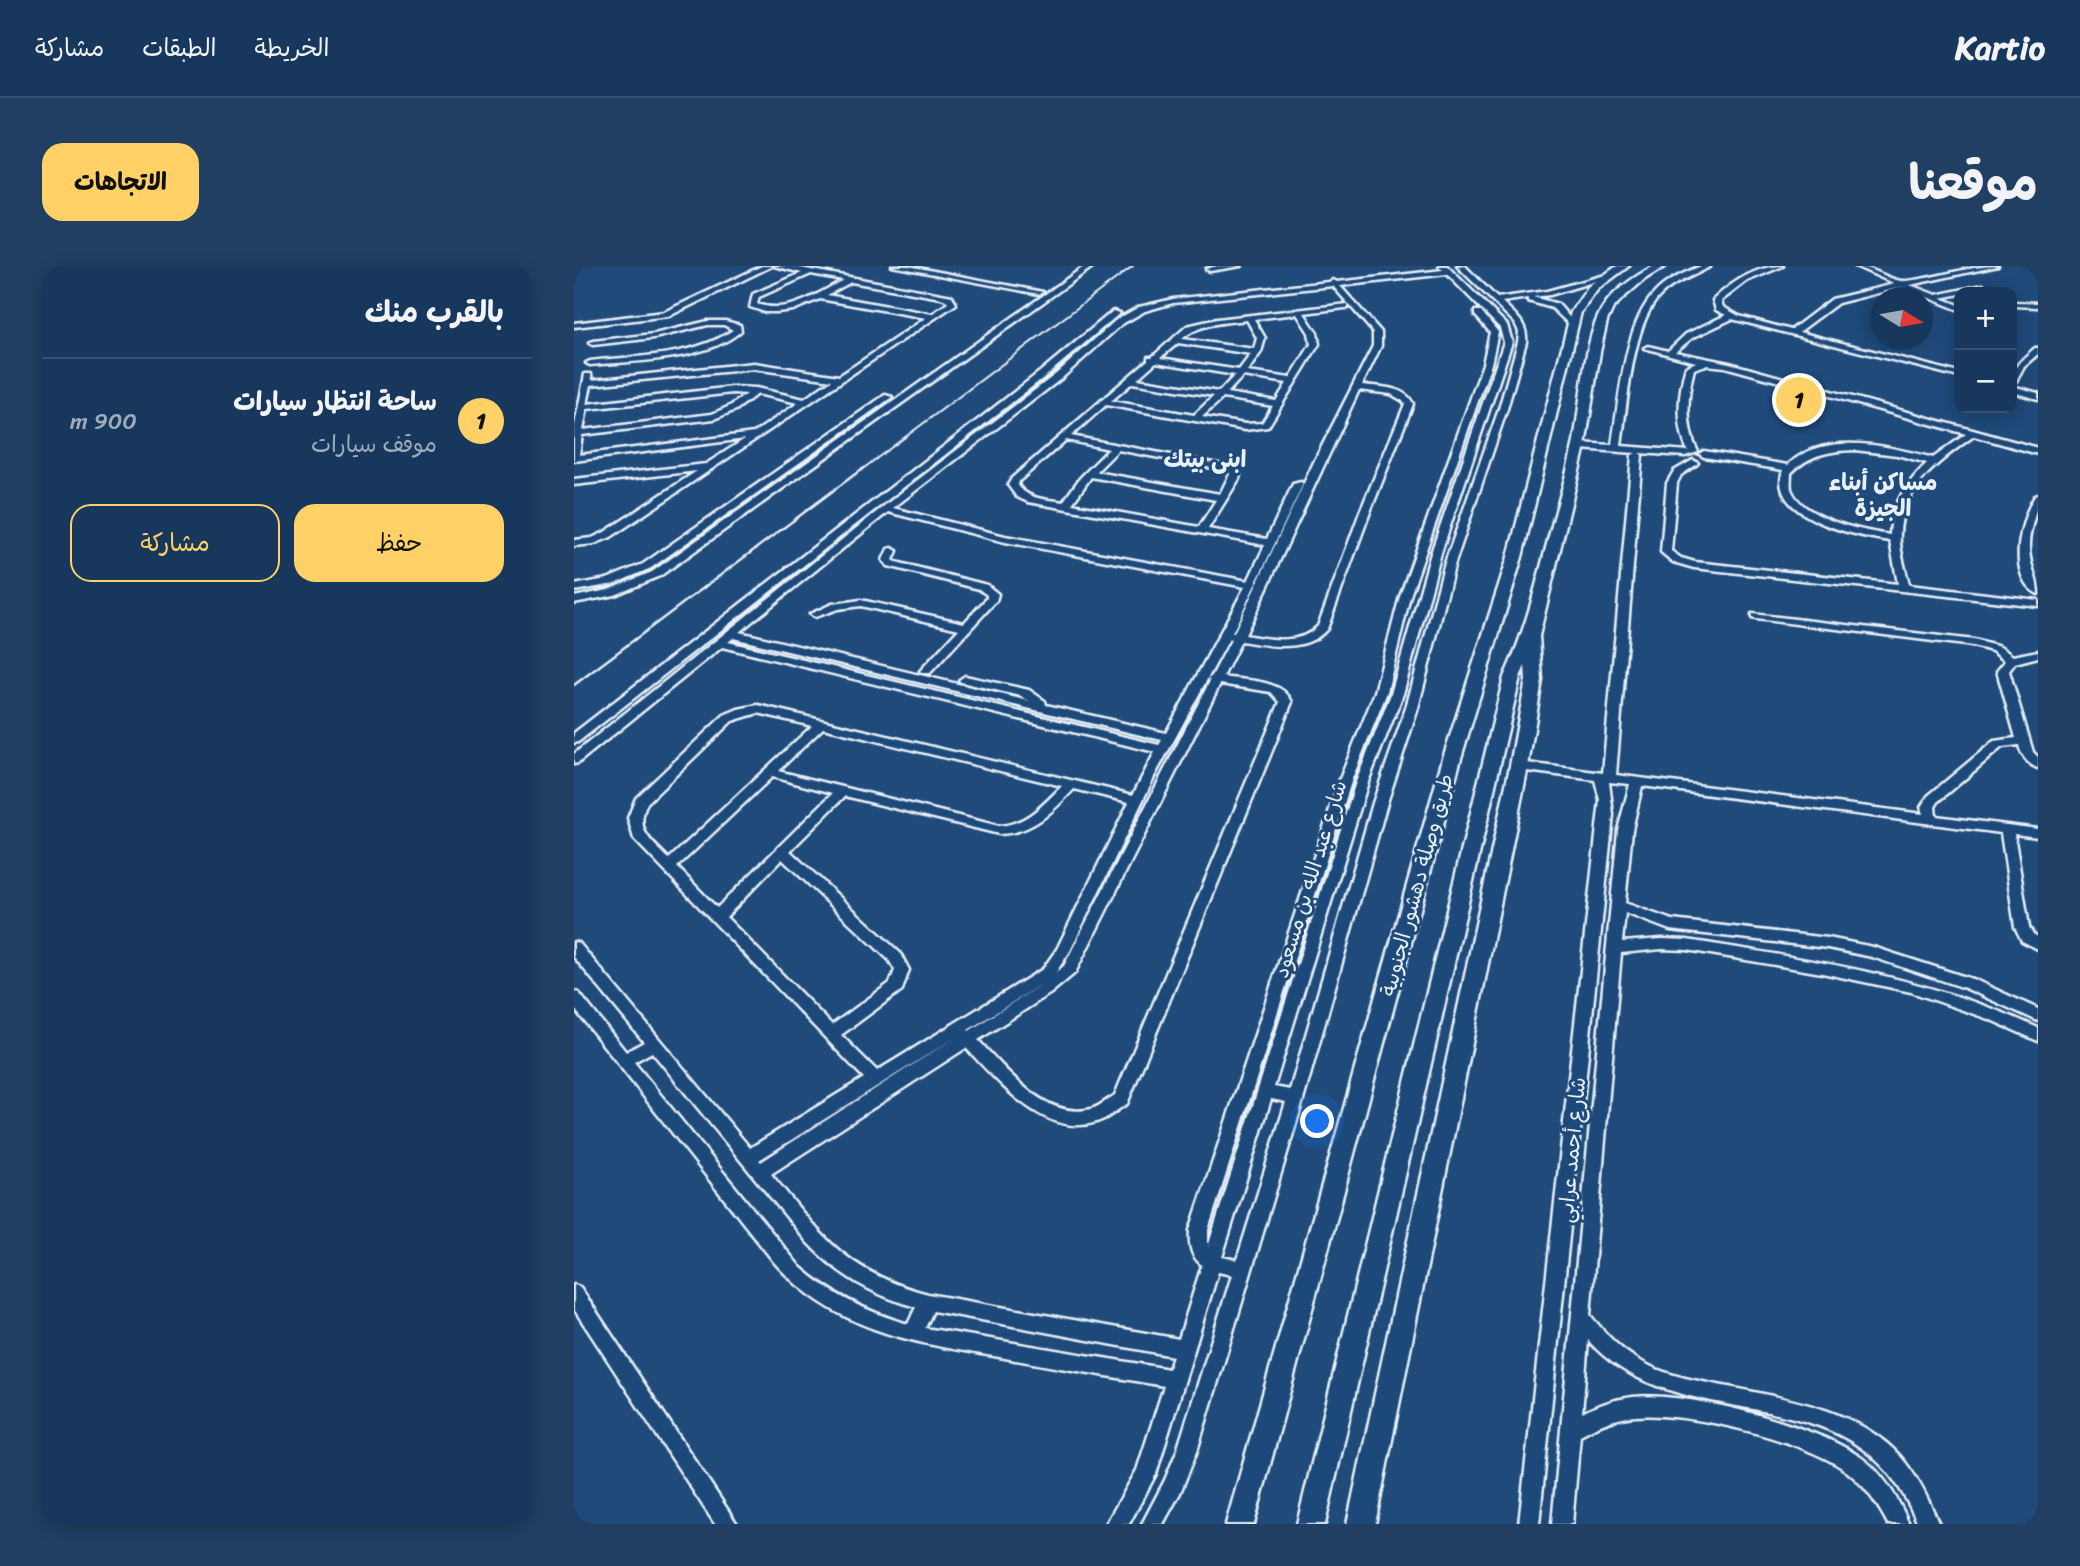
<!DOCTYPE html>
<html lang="ar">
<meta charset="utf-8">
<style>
:root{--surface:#17385c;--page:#203f62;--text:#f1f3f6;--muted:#9eacbb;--line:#365272;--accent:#ffd166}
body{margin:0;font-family:Sriracha,"Playpen Sans Arabic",sans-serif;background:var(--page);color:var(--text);direction:rtl}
.controls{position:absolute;right:21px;top:21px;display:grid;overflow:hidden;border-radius:14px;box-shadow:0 4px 18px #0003}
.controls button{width:63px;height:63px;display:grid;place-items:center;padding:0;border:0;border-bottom:2px solid var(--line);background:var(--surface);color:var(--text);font:35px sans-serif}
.compass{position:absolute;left:1296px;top:21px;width:63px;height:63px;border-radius:50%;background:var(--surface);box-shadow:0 4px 18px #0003;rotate:101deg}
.you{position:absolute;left:744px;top:856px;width:24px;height:24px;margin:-18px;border:5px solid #fff;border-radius:50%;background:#1a73e8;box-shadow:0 0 0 10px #1a73e833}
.badge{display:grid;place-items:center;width:46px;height:46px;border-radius:50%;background:var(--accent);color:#111;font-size:23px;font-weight:700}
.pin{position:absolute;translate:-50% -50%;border:4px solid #fff;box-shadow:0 2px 7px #0006}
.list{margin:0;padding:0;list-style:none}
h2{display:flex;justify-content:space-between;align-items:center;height:91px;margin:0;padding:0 28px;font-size:30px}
h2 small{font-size:23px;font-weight:400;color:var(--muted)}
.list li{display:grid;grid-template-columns:46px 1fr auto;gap:21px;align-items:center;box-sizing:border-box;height:126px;padding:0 28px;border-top:2px solid var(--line)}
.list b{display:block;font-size:26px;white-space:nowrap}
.list p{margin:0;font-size:23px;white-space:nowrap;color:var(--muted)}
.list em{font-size:23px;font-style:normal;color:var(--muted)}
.actions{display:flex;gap:14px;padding:21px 28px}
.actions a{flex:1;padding:16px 0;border:2px solid var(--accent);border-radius:21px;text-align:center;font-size:24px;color:var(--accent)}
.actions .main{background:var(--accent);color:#111}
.map{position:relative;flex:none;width:1464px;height:1258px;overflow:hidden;direction:ltr;border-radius:21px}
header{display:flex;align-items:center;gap:42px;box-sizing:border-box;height:98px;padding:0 35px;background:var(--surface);border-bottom:2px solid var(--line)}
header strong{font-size:33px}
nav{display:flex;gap:38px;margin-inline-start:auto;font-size:24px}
.intro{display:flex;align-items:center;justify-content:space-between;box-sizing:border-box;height:168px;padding:0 42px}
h1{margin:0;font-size:49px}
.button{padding:18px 32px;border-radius:21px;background:var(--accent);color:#111;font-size:24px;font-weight:700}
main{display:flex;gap:42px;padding:0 42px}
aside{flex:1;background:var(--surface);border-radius:21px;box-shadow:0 4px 18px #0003}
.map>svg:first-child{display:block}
</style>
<header>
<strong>Kartio</strong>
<nav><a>الخريطة</a><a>الطبقات</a><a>مشاركة</a></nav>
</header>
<div class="intro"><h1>موقعنا</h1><a class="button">الاتجاهات</a></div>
<main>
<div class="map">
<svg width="1464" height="1258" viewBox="0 0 1464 1258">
<rect width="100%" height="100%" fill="#1f4a7a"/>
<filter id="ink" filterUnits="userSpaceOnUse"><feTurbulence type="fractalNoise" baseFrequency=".0143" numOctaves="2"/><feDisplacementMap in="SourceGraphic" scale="14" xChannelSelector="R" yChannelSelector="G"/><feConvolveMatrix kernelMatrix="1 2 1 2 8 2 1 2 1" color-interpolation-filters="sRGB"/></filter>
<g filter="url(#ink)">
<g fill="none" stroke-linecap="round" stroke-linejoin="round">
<defs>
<path id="minor" d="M188,0h10l-103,50 -95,11v-4l90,-11z
M200,0h16l151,28 11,2 4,8 -345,233 -17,7 -20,2v-6l18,-2 11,-5 94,-62 -123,14v-6l132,-15 39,-25 -171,22v-31l11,-56h6l1,6 162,-17 85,13 87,-58 -106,-19 -27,11 -16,2h-12l-15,-5 3,-13 49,-21zM237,8l32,6c-26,14 -55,35 -86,24l2,-7zM277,16l90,16 5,2 2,3 -16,11 -105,-19zM180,103l78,11 -28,19 -48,-11 -23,-1 -146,17 4,-19zM159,127l14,1 -17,12 -18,8 -129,16 4,-21zM183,128l41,9 -44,30 -175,22 3,-20 132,-16 22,-9z
M318,0h16l135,26 -4,2z
M511,0h9l-434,310 -45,19 -41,8v-6l34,-7 44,-18z
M643,0h24l-31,5 -4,-2z
M865,0h8l60,59 5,17 -71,211 -38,141 -35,88 -94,305 16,3 83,-287 33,-95 39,-145 54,-154 19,-67 1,-10 -4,-9 -58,-57h8l32,32 50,-7 62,-17 4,2 -63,19 -17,2 25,7 19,22 -4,2 -21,-20 -24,-7v-3l-26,4c12,12 26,21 24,40l-19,67 -52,154 -37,145 -31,95 -83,294 -107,354 -17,42 -17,31h-21l23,-44 12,-29 55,-176 -14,-3 -62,202 -27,50h-23l31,-54 27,-84c-53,-9 -106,-18 -159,-28 -88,-15 -168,-25 -231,-96l-200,-254v-17l5,2 47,59 18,-10 -70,-85v-15l5,1 171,205 114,-70 -230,-239 -6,-21 8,-20 88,-83 14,-6 20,-4 375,90 22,-43 -433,-105 -144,116 -4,1v-10l315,-252 167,-128 60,-54 23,-13 34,-8 156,-17 4,-2 4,2 106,-12zM873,8l53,54 4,14 -73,211 -40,141 -35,88 -148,465v-17l144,-451 35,-87 23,-96 81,-232 7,-32 -17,-21h-6v4l15,17 -7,32 -83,232 -25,96 -35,87 -150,451c-1,14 0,26 12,35l-23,74 -251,-45c-83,-22 -105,-57 -157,-120l195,-126c33,34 83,97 138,71 8,-4 15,-11 23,-15l165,-402c-10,-23 -46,-21 -69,-25l18,-36c29,5 65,12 86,-12l43,-117 43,-108c-7,-18 -35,-17 -51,-19l19,-39v-14l-41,-46zM759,20l40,46v14l-59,116 -80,171h-2l71,-149 -2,-2 -8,2 -26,55 -59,-10 31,-50 1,-5 -6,-7 -163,-31 35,-31 139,25 23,-3 51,-83 -2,-11 -13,-20 41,-5h3v-4l-131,15 -30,7 -35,31h-4v3l-136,118 -4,7 9,12 11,5 237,43 -17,36 -243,-45 -112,-28 169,-130 60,-54 23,-13 28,-8zM723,48l12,19 2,11 -21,34 -43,-6 14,-20 4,-14 -11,-19zM673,54l10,18 -3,11 -72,-10c18,-16 42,-16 65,-19zM604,77l73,11 -12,16 -79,-12zM582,96l79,13 -16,17 -82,-13zM669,110l44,7 -11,18 -49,-8zM558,117l82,13 -20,19 -83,-14zM785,124l32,4 12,7 2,3 -45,108 -42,114c-18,20 -50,13 -73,9zM649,132l50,8 -11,17 -17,1 -43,-7zM492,174l43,9 -29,29 -17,24c-17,-3 -35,-2 -45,-17l1,-4zM544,184l110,21 2,3 -10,20 -124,-22zM517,211l125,23 -17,27 -127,-23zM314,246l117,30 240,45 -79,146 -120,-28 -1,-4 -16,-11 -64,-14 -6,4 2,2 60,14 8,5 -290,-69zM159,372l429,102 -3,5 -431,-103zM655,373l2,1 -19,36 -4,3 2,2 -146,285 -8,6 14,-21 85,-176zM646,418l51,8 9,10 -165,393c-8,5 -16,12 -24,14 -46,12 -85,-40 -113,-69l73,-47 24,-20zM184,447l54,13 -143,133c-18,-19 -35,-28 -22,-56l85,-82zM249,462l239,58c-19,19 -35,38 -63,40l-221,-55zM198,511l61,16 -116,115 -40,-41zM500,523l55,13 -72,147 -14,20 -166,102 -36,-36 61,-45 7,-20 -9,-17 -110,-102 55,-55 154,38c34,-1 53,-22 75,-45zM208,593l107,101 6,10 -5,13 -58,42 -106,-108zM469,717l-74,48 -1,-1zM382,771l-195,125 -2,-2zM78,786l155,190c31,33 65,53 109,65l-8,17c-41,-12 -76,-29 -108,-57l-166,-205zM697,833l15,3 -49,158 -15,-3zM359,1045l240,45 -4,13 -244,-41z
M1127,0h10c-17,11 -37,15 -51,30 -28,27 -33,111 -39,150l67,5c-12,-25 -10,-58 -2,-84l10,-5 -52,-14 4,-2 20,5 18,-17 40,-19 -10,-5 -3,-10c19,-18 43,-34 70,-34l-36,15 -26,20 2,6 16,9 52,14 41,-31 63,-15 -40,-18c18,0 37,17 51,15 31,-3 60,-15 92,-15l-88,19 26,10 47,-10v4l-42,9 18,7v5l-57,-23 -64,16 -39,29 160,41v4l-227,-58 -40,19 -17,14 54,11 309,85v6l-64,-18c-37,26 -77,56 -74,106 1,15 6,29 9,43l129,15v6l-344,-38 -21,-6 -12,-10 6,-69 7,-12 19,-11 5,3 -2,2 -15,10 -4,8 -6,68 10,7 14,4 203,22 -8,-43c-33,-5 -123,-23 -107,-71l-79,-13 -5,-3 5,-3 84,14c36,-35 102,-19 145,-7l33,-24 -241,-67 -19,-2 -12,4c-7,26 -9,58 4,83l-13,4 -46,-3 3,2 -26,320 307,39 -2,-7 7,-11 66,-55 22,-3 -19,-67 8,-10 -13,-10 -19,-5 -217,-27 -4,-1v-4l222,26 26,7 13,9 25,-5v6l-23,6 -6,8 24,81 5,5v11c-10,-3 -17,-13 -19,-23l-17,2 -64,55 -3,5 1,9 102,13v8l-24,-3 15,93 4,7 5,3v12l-16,-8 -7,-14 -14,-94 -359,-47 -10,44 -7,73 47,17 156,18 45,9 102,33 63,29v12l-73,-33 -93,-31 -44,-9 -158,-18 -45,-17 -3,29 40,-3 25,1c120,19 239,36 351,88v13l-47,-21 -80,-28 -89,-19 -135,-23 -25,-1 -41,4 -31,362c14,17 28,33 47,44 25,16 57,21 86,27 60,12 132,22 176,69 18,20 30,45 40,69h-21c-9,-20 -18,-38 -33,-55 -76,-85 -219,-40 -297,-129l-6,73c16,-8 33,-14 51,-16 53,-6 182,28 226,59 24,16 39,42 50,68h-21c-11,-21 -24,-40 -43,-54 -41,-30 -159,-59 -210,-54 -20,2 -37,9 -55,19l-8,89h-20l66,-694 12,-46 -21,-2 4,33 -74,709h-20l81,-724 -5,-20 -76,-10 -6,-4 6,-4 84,11 29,-318 4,-2 -57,-4 -5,-3 5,-3 33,2c7,-42 12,-121 42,-151 12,-14 30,-21 47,-28zM1281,184l42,5 30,8c-21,21 -36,42 -37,72 -27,-4 -88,-16 -99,-46 -1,-5 0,-11 0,-16 19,-19 38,-22 64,-23z
M1457,0h7v3z
M1438,36l26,1v4l-26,-1z
M1304,41h3v9l-7,-5z
M539,45l7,2 -73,62 -469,367 -4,1v-10l467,-362z
M134,55h17l15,4 1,6c-34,30 -107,30 -151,34l-4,-2 4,-2c47,-5 103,-4 143,-31l-9,-5h-16l-54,13 -61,7 -4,-2 4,-2 61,-7z
M1461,82h3v6l-14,12 -9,17h-3c0,-17 11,-24 23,-35z
M1438,120l26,7v6l-26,-7z
M311,129l7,2 -241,171 -37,16 -40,7v-6l33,-6 36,-15z
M1464,229c0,17 -9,32 -9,50 -1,18 9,32 9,49 -32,-16 -18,-74 -3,-98z
M318,282l5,3 -4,9 3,2 91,23 11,9 -2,7 -66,72h-8l-2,-2 39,-42 -98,-23 -23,3 -23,8 -5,-3 22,-10 29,-4 103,23 23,-25v-3l-8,-6 -91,-23 -5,-6 5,-11z
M0,1019l6,2 157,237h-22l-141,-215z"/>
<path id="highway" d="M1043,0h12l-31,23 -17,23 -59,245 -61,201 -207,766h-28l217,-766 65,-201 63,-245 19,-27z
M1080,0h12l-21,13 -22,19 -10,10 -6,13 -7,31 -15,94 -46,190 3,44 -14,86 -153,758h-28l163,-758 16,-86 -1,-14 -5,11 -195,847h-28l207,-847c22,-47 31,-88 44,-137 8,-31 18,-62 25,-94 8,-37 10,-110 31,-140 11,-17 32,-30 50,-40z"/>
</defs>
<use href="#minor" stroke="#e8f1f8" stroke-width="5"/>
<use href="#highway" stroke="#e8f1f8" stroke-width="5"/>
<use href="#minor" fill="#1f4a7a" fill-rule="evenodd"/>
<use href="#highway" fill="#1f4a7a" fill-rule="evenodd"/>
<path stroke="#e8f1f8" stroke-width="2" d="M286,205l273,-205"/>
<path stroke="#e8f1f8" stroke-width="2.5" d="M0,419l288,-216"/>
</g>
</g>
<g text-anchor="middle" stroke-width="6" stroke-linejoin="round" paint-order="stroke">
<g font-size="21" fill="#e8f1f8" stroke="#1f4a7a">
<text transform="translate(736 613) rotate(-73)" y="7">شارع عبد الله بن مسعود</text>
<text transform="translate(843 619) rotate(-75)" y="7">طريق وصلة دهشور الجنوبية</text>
<text transform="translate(998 884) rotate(-85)" y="7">شارع أحمد عرابي</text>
</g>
<g font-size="23" font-weight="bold" fill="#e8f1f8" stroke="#1f4a7a">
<text x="631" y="201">ابنى بيتك</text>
<text x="1309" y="224">مساكن أبناء<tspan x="1309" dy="26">الجيزة</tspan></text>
</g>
</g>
</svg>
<div class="controls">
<button>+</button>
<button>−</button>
</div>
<svg class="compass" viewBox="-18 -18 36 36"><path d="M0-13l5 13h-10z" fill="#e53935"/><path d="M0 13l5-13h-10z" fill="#9eacbb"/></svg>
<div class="you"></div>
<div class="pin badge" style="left:1225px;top:134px">1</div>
</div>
<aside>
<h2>بالقرب منك<small></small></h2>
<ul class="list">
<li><span class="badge">1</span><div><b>ساحة انتظار سيارات</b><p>موقف سيارات</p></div><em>900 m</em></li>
</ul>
<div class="actions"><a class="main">حفظ</a><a>مشاركة</a></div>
</aside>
</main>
